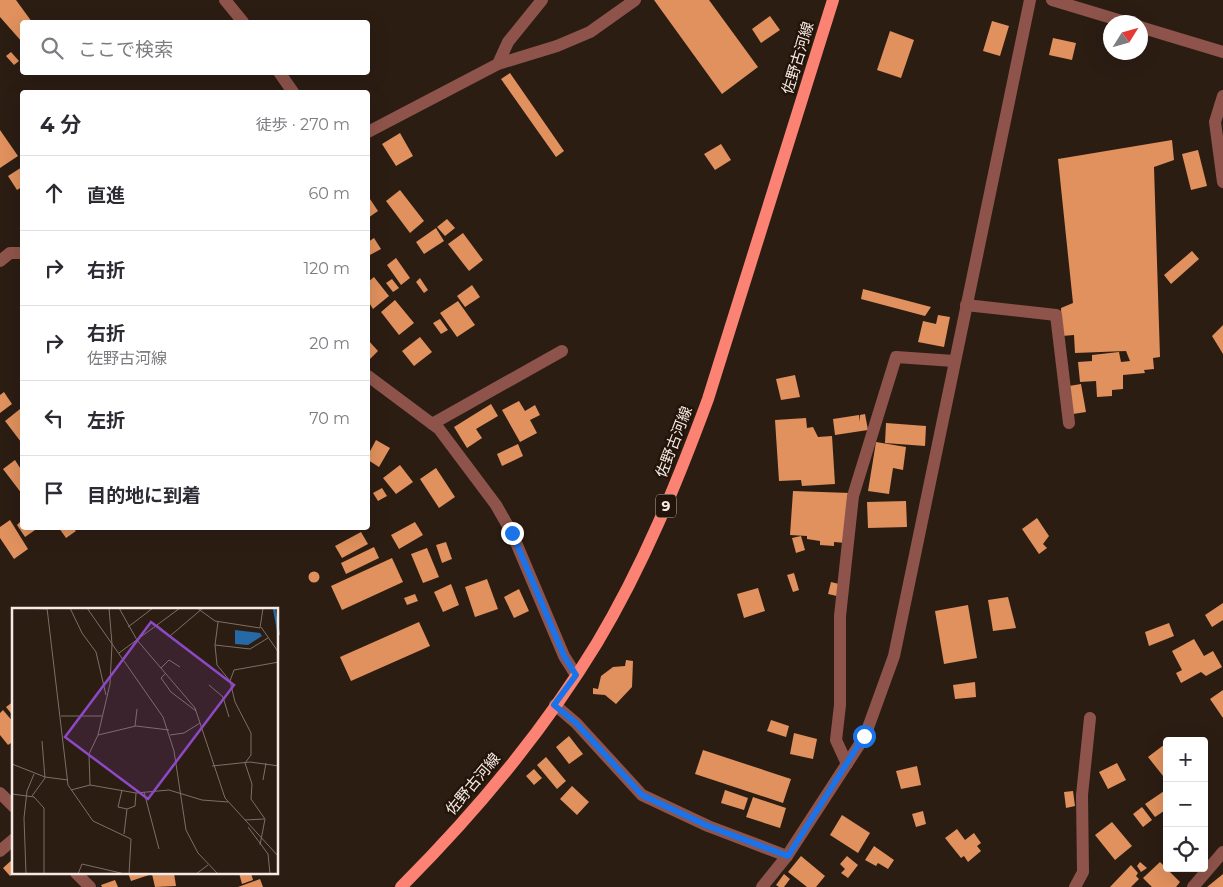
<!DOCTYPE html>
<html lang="ja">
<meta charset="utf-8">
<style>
:root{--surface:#fff;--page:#f7f7f7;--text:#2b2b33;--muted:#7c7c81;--line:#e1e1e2}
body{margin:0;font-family:Montserrat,"Noto Sans JP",sans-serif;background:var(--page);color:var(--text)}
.controls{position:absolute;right:15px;bottom:15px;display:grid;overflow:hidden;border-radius:5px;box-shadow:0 5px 20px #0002}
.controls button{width:45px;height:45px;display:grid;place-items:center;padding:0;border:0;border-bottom:1px solid var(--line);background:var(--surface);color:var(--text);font:25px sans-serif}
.compass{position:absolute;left:1103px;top:15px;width:45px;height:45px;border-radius:50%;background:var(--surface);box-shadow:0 5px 20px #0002;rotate:53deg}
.stop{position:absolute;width:15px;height:15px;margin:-11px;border:4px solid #1a73e8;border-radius:50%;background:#fff}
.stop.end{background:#1a73e8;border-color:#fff;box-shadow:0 1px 5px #0008}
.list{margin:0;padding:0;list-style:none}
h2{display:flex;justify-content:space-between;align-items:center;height:65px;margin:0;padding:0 20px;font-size:21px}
h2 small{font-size:16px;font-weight:400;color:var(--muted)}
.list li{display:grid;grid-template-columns:32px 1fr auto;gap:15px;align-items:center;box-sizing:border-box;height:75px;padding:0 20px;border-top:1px solid var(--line)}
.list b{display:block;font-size:19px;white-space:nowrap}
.list p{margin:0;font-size:16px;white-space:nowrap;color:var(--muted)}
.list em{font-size:16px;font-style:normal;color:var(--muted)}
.icon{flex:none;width:28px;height:28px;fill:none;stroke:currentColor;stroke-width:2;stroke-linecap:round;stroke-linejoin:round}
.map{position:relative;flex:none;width:1223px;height:887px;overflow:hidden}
.search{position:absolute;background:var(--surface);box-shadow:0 5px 20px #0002;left:20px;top:20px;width:350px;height:55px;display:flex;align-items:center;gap:12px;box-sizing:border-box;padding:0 18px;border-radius:5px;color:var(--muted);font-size:19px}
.panel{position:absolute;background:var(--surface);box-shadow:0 5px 20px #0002;left:20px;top:90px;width:350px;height:440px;border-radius:5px}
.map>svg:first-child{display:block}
</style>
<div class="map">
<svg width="1223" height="887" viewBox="0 0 1223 887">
<rect width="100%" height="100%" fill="#2c1d13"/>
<path fill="#e0915d" d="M0,0h16l16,22h-10v20l-22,-25z
M654,0h55l49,67 -36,27z
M770,16l10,14 -19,13 -9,-14z
M992,21l17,5 -9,30 -17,-5z
M890,31l24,9 -13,38 -24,-8z
M1053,38l23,5 -4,17 -23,-5z
M11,52l8,9 -5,4 -8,-9z
M510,73l54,78 -8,6 -55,-78z
M0,130l18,26 -18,12z
M400,133l13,23 -17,10 -14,-22z
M1172,140l2,20 -20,7 6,190 -7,1 1,11 -10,1 1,3 -22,2v14l-11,1v6l-15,1 -1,-16 -16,1 -2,-20 14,-1v-6l27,-3 2,10 9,-1 -4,-10 -51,2 -1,-18 -12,1 -1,-28 12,-5 -15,-144z
M721,144l10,16 -16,10 -11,-16z
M1198,150l9,36 -16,4 -9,-36z
M22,167v20l-5,3 -9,-14z
M400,190l24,31 -14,12 -24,-32z
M368,196l10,15 -10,7z
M447,219l8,9 -10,8 -8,-9z
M436,228l8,13 -20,13 -8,-12z
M463,233l20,27 -14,11 -21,-27z
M374,238l7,11 -11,6 -2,-13z
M1192,251l7,8 -28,25 -7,-9z
M396,258l14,20 -9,7 -14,-20z
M374,277l15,19 -16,13 -5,-8v-19z
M420,278l8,12 -4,3 -8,-11z
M392,279l7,9 -6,4 -7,-9z
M472,285l8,12 -15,10 -8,-11z
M863,289l68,18 -6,9 -64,-17z
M395,300l19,23 -15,12 -18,-23z
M458,301l17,24 -18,12 -17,-24z
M938,315l12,2 -6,30 -26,-5 5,-21 13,3z
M440,319l8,11 -7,4 -8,-11z
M1223,325v29l-11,-18z
M420,337l12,15 -18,14 -12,-15z
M368,340l10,11 -10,10z
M795,375l5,22 -19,3 -5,-21z
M1081,384l5,28 -13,2 -4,-28z
M4,392l8,12 -12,9v-18z
M519,401l6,10 10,-6 5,10 -10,5 7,13 -17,9 -18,-32z
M491,404l7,12 -22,13 6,9 -15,10 -13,-21z
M20,409l2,3v29l-1,1 -16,-21z
M865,414l3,16 -33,5 -2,-16 26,-4 1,7v-7z
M806,418l1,10 6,-1 5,10 14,-1 3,48 -33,2 -1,-6 -22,1 -4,-61z
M886,423l40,3 -1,20 -40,-3z
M376,440l14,8 -11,19 -11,-7v-5z
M876,442l30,5 -3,23 -10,-2 -4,26 -21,-3z
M518,444l5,12 -21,10 -5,-12z
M15,460l7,11v23l-19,-25z
M400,465l13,17 -17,12 -13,-16z
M436,468l19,29 -16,11 -19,-29z
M382,488l5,8 -9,5 -5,-8z
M793,491l57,2 -4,50 -12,-1v4l-14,-1v-4l-13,-2v-3l-17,-1z
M906,501l1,26 -39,1 -1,-26z
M1037,518l12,18 -6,8 4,4 -8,6 -17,-25z
M10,520l18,29 -14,10 -14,-21v-11z
M22,520v8h16l-13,9 -8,-12z
M415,522l8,13 -24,14 -8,-14z
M59,528h14l3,3 -10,7z
M361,532l7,12 -26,14 -7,-12z
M801,536l4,14 -9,3 -4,-15z
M446,542l6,17 -10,4 -6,-18z
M374,547l5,11 -33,16 -5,-11z
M427,548l12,29 -16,6 -12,-29z
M392,558l11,24 -61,28 -11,-24z
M308.5 577a5.5 5.5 0 1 1 11 0a5.5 5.5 0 1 1-11 0Z
M794,573l5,17 -6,2 -6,-17z
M487,579l11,30 -23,8 -10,-30z
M831,582l8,2 -2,12 -9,-2z
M451,584l8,21 -16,7 -9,-20z
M758,588l7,23 -21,7 -7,-24z
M519,589l10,22 -15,7 -10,-21z
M415,594l3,7 -11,4 -3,-7z
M1008,597l8,31 -23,3 -5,-31z
M1223,603v17l-11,7 -7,-12z
M968,605l9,53 -33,6 -9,-53z
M419,622l11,24 -79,35 -11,-24z
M1169,623l5,13 -25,10 -4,-14z
M1194,639l10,17 9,-5 9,16 -16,9 -5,-4 -20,11 -5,-10 6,-3 -10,-19z
M626,660l7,1 -1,26 -16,17 -11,-9 -12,-1v-6l5,1 3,-13 12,-9 12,-1z
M975,682l1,15 -21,2 -2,-14z
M1223,690v28l-13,-19z
M14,701v16l-8,-10z
M3,710l11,13v18l-6,4 -8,-10v-22z
M771,720l18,6 -3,11 -19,-6z
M794,733l23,6 -4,20 -23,-5z
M569,736l14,18 -14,10 -13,-17z
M1165,744l2,2v35l-19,-24z
M703,750l88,29 -8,24 -88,-29z
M546,757l20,24 -9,8 -20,-24z
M1117,763l9,17 -18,9 -9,-17z
M917,766l4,19 -20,4 -5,-18z
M534,769l8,9 -8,7 -8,-9z
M572,786l17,16 -12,13 -17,-16z
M1167,789v20l-12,8 -10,-13z
M725,790l23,8 -4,12 -23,-7z
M1073,791l2,15 -9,2 -2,-16z
M753,797l33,11 -6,20 -34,-11z
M1142,807l10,13 -9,7 -10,-13z
M923,811l3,13 -10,3 -4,-13z
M842,815l28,18 -12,20 -28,-18z
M1112,822l20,24 -17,14 -20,-25z
M957,829l8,11 9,-7 7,10 -4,3 4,5 -13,11 -4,-6 -3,2 -16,-20z
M874,846l20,14 -6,9 -10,-6 -2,3 -11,-6z
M801,856l24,20 -9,11h-9l-19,-15z
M847,856l11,9 -10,13 -7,-5 4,-4 -5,-5z
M14,858v15l-4,3 -7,-8z
M1140,862l7,6 -6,4 -4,-6z
M1160,862l20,20 -4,5h-24l-9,-9z
M1131,865l7,8 -2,3 3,3 -8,8h-21z
M128,873h46l2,13 -21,1 -3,-13 -21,7z
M239,873h12l2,7 -11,4z
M784,874l6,5 -6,8h-5l-3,-2z
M1223,874v13h-16z
M260,879l3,8h-25z
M115,880l3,7h-16l-1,-2z"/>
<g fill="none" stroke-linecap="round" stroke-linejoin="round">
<path stroke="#8e544b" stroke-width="12" d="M225,0l18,22
M498,64l10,-22 34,-42
M279,72l14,20
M368,132l130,-68 59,-18 33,-14 45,-32
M0,261l10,-8h12
M966,305l90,10 13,108
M368,376l71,53 57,76 16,28 52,123 12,19
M432,424l130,-73
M555,705l21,18 66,72 66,31 79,30
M847,764l-11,-24 4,-35v-89l13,-120 43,-139 58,4
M0,793l14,14
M0,851l14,-12
M76,873l14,14
M1075,887l8,-15 -1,-77 8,-77
M1193,887l30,-35"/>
<path stroke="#8e544b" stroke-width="12" d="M1052,0l73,22
M1140,27l83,25
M1223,96l-8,26 8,60
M762,887l25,-31 78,-120 29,-80 136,-656"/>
<path stroke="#fc8373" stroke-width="12" d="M401,887c73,-73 142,-155 196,-244 46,-77 80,-160 111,-244l125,-399"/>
</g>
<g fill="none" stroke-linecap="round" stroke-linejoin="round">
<path stroke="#1a73e8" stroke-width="6" d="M512,533l52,123 12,19 -22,30 22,18 66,72 66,31 80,30 76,-120"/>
</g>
<g text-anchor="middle" stroke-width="5" stroke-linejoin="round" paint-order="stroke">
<rect fill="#23140a" stroke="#b7aaa3" stroke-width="1" x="656" y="494.5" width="20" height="23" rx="4"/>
<g font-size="14" font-weight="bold" fill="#f6ebe4">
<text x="666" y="511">9</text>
</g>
<g font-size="15" fill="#f6ebe4" stroke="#23140a">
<text transform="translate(798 58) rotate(-73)" y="5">佐野古河線</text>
<text transform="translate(674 442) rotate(-69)" y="5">佐野古河線</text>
<text transform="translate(473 784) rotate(-50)" y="5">佐野古河線</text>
</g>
</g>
<g transform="translate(12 608)">
<rect width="266" height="266" fill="#2c1d13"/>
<path d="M223,22l25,3 2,3 -14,9 -13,-1z" fill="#2569a5"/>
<path fill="none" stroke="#2569a5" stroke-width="2.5" d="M262,0l5,27"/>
<path fill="none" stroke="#7d6f67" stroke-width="1" d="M12,0l23,1M35,0l21,177 25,36 38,18 -2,35M58,0l12,25 14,19 10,43M75,0l76,109 11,34 12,79 12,23 20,21M107,0l18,32 58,68 30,90 54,59M185,0l18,13 45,7 3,-20M206,14l-3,23 2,20 13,16 5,21 16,31v22l-6,8 7,21 -1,15 14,20 -5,26M145,17l13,11 33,-28M116,19l25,-19M249,19l18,26M203,37l35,4 18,-11M107,45l61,-45M149,60l8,-8 11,7M154,65l-5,5 10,14 25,19M218,73l4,-11 45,-8M197,77l14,12 6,20M49,108h41M123,118l2,-17M86,127l38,-9 33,4M158,127l14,-2 16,-10M0,156l33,13 23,3M200,158l38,-4 29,4M251,172l3,-17M78,177l-1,-31 9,-19 12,-51 2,-40 -3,-36M59,182l19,-5 46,8 33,-3 33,10 26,2M110,182l-4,17 9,2 8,-3 1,-13M132,184l15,57M0,186l22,3 10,11v66M20,188l13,-18 -3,-37M233,212l19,-1M236,219l20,27 2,20M112,226l3,-25M14,266l-2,-56 3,-27 7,-17M66,266l4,-10 43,10M184,266l12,-9"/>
<path fill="#8d49c5" fill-opacity="0.15" stroke="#8d49c5" stroke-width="2.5" d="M139,14l83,63 -86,114 -83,-62z"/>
<rect width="266" height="266" fill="none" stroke="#f6ebe4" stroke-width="2.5"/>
</g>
</svg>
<div class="controls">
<button>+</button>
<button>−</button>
<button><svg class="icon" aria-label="locate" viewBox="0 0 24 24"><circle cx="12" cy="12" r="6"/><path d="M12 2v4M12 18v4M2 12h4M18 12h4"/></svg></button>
</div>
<svg class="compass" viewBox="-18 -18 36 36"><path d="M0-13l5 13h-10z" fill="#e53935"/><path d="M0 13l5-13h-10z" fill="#7c7c81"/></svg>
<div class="stop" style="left:864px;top:736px"></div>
<div class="stop end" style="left:512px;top:533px"></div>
<div class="search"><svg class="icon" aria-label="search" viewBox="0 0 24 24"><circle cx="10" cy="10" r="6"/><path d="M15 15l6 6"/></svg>ここで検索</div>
<section class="panel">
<h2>4 分<small>徒歩 · 270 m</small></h2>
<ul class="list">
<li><svg class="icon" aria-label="ahead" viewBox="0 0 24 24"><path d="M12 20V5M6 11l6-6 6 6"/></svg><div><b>直進</b></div><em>60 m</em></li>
<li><svg class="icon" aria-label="right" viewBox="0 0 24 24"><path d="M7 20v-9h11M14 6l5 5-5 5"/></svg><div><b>右折</b></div><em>120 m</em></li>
<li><svg class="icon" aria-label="right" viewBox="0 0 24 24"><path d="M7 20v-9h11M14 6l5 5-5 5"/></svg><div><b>右折</b><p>佐野古河線</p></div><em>20 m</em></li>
<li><svg class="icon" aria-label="left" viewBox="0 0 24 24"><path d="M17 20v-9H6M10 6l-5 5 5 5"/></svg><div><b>左折</b></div><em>70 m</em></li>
<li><svg class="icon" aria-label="arrive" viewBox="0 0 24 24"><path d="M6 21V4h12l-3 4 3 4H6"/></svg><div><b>目的地に到着</b></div></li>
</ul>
</section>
</div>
